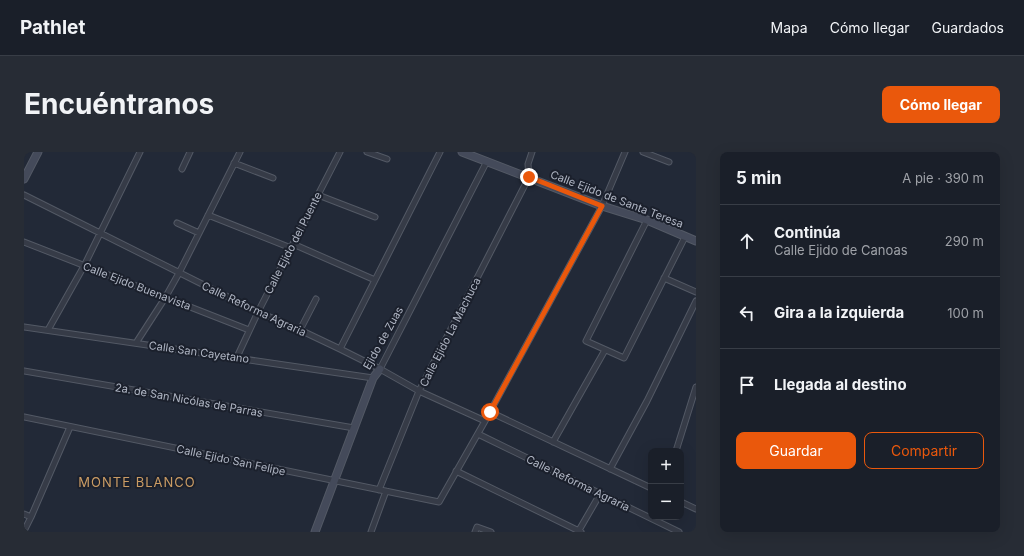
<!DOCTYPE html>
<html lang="es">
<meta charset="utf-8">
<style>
:root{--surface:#1a1f29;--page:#272c35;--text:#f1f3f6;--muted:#9fa2a8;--line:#383d46;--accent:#ea580c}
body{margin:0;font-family:Inter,sans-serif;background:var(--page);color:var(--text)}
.controls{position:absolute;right:12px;bottom:12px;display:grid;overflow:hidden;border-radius:8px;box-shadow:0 4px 16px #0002}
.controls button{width:36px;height:36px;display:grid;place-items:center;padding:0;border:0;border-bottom:1px solid var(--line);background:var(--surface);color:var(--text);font:20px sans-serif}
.stop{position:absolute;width:12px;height:12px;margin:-9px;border:3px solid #ea580c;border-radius:50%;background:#fff}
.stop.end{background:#ea580c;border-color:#fff;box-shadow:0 1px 4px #0008}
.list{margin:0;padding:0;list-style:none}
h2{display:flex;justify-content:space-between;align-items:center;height:52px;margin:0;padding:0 16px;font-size:17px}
h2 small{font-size:13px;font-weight:400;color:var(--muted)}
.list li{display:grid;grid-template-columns:26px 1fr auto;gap:12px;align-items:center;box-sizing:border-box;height:72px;padding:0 16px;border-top:1px solid var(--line)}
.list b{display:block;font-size:15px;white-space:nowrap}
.list p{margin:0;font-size:13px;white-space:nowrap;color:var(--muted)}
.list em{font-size:13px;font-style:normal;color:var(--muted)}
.actions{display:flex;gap:8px;padding:12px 16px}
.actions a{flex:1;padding:9px 0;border:1px solid var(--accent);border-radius:8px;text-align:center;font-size:14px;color:var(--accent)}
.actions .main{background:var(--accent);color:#fff}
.icon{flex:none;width:22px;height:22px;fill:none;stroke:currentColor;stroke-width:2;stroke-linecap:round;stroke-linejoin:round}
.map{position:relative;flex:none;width:672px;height:380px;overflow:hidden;border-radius:8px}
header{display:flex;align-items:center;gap:24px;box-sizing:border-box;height:56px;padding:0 20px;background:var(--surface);border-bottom:1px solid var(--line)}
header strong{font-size:19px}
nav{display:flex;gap:22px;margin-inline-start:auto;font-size:14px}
.intro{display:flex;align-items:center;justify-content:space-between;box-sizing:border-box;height:96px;padding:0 24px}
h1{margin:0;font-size:28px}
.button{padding:10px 18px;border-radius:8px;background:var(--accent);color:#fff;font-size:14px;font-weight:700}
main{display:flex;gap:24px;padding:0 24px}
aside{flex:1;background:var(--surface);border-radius:8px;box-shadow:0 4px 16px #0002}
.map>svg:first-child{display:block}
</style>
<header>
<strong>Pathlet</strong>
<nav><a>Mapa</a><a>Cómo llegar</a><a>Guardados</a></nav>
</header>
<div class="intro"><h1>Encuéntranos</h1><a class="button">Cómo llegar</a></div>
<main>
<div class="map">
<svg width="672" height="380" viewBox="0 0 672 380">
<rect width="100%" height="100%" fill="#222937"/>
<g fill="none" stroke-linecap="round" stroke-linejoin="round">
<defs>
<path id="street" d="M343,0l20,7
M619,0l26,10
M210,11l39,15
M158,17l8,-17
M0,43l234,117 42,18 40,19 40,20 39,22 66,30
M294,43l57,22
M184,63l83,33
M623,68l-61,121 38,17 61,-121
M153,71l22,10
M0,90l225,88
M269,92l82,36
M640,126l32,14
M0,175l349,51
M24,178l36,-64 56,-114
M276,178l16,-31
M112,191l29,-45 14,-25 61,-121
M316,197l100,-197
M213,205l21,-45 82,-160
M356,217l107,-208
M0,219l330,57
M466,260l161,76
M0,265l415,85 46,-81 117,-215 23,-54
M454,282l201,98
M529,290l52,-92
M652,299l20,-64
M586,317l37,-68 49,-100
M432,319l125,61
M355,338l40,-99 110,-214 -1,-13 4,-12
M657,350l15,7
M0,362l7,3
M0,379l7,-14 39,-90
M347,380l15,-41
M451,380l2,-5 14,5
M554,380l22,-38"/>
<path id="secondary" d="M438,0l140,54 45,14 49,21
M0,27l14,-27
M291,380l58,-154 7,-9"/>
</defs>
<use href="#street" stroke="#535965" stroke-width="7"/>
<use href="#secondary" stroke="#535965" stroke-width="9"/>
<use href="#street" stroke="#363b47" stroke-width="5"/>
<use href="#secondary" stroke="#444a5a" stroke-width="7"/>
</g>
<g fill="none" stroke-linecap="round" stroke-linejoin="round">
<path stroke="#ea580c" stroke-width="5" d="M466,260l112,-206 -73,-29"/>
</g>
<g text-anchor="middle" stroke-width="4" stroke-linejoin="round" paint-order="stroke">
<g font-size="11" fill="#b0b6c4" stroke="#1b202c">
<text transform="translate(593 47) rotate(21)" y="4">Calle Ejido de Santa Teresa</text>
<text transform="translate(269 91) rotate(-63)" y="4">Calle Ejido del Puente</text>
<text transform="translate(113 134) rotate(21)" y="4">Calle Ejido Buenavista</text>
<text transform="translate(230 157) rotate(25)" y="4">Calle Reforma Agraria</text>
<text transform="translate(426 180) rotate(-63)" y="4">Calle Ejido La Machuca</text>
<text transform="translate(359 186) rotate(-61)" y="4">Ejido de Zuas</text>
<text transform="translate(175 200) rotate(8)" y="4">Calle San Cayetano</text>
<text transform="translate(165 248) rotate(10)" y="4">2a. de San Nicólas de Parras</text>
<text transform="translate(207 308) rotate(12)" y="4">Calle Ejido San Felipe</text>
<text transform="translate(554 331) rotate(26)" y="4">Calle Reforma Agraria</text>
</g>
<g font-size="13" letter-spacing="1" fill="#cb9c64" stroke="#1b202c">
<text x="113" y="335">MONTE BLANCO</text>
</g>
</g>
</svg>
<div class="controls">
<button>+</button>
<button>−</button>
</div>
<div class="stop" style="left:466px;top:260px"></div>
<div class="stop end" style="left:505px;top:25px"></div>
</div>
<aside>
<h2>5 min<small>A pie · 390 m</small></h2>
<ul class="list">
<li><svg class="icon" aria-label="ahead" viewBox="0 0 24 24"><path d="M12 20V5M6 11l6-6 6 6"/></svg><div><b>Continúa</b><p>Calle Ejido de Canoas</p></div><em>290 m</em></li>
<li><svg class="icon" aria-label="left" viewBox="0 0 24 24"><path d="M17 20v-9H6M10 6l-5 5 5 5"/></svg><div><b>Gira a la izquierda</b></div><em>100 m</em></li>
<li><svg class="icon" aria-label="arrive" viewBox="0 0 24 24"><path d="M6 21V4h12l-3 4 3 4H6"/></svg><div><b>Llegada al destino</b></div></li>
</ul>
<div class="actions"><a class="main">Guardar</a><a>Compartir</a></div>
</aside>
</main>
